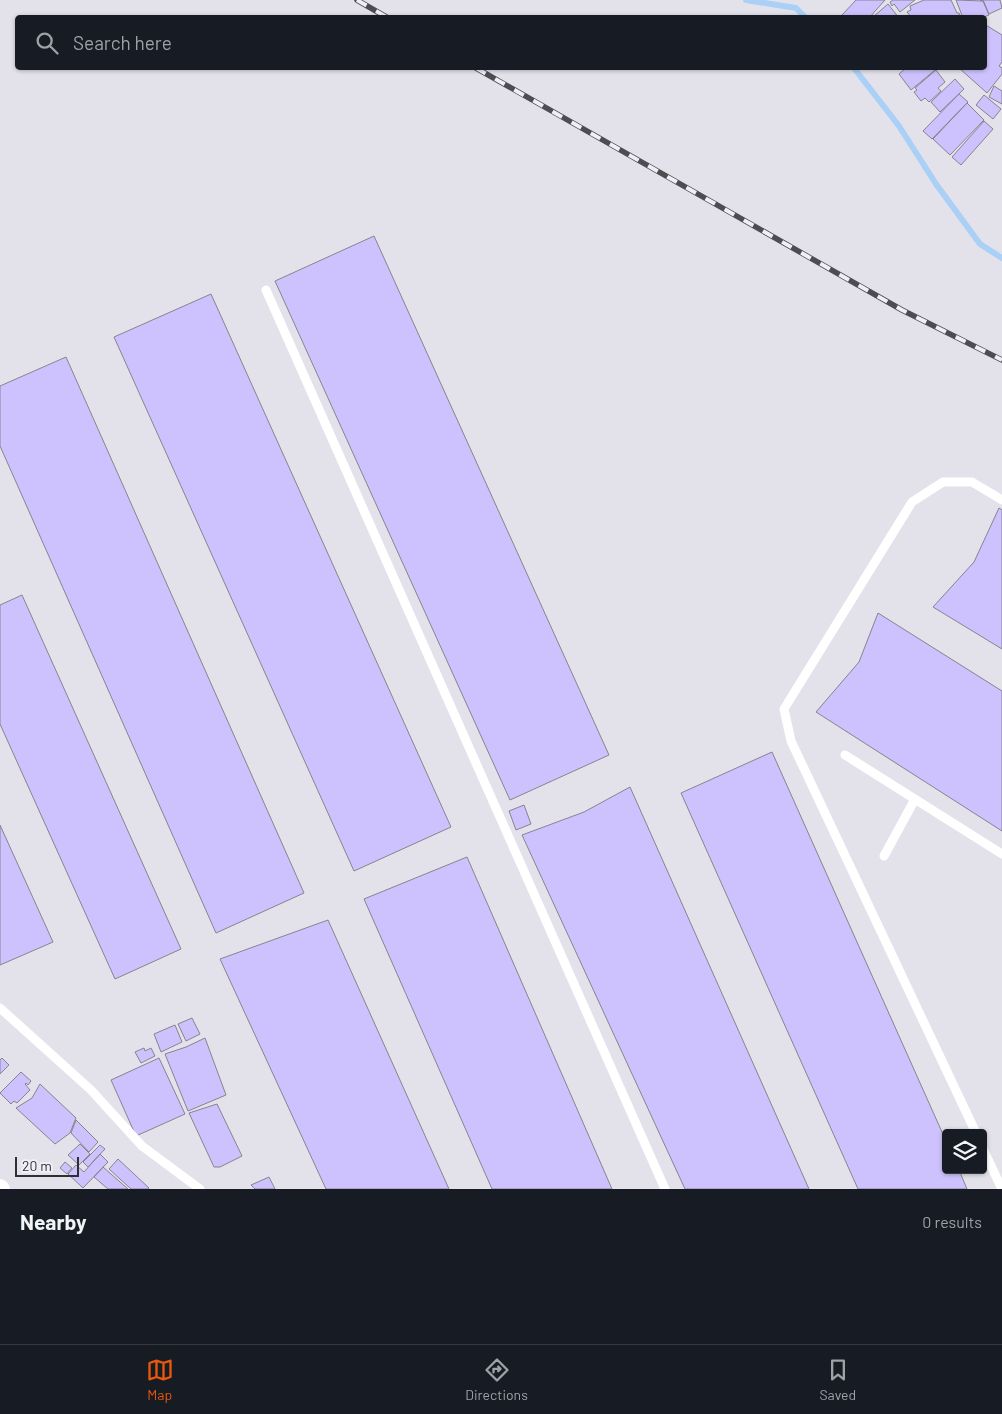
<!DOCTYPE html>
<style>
:root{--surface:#171b24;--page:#242831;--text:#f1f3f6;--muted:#9ea1a6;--line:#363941;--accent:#ea580c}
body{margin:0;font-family:Barlow,sans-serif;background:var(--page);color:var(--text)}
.controls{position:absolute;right:15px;bottom:15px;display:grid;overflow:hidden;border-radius:5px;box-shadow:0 1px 4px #0004}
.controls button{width:45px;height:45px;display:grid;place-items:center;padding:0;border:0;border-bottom:1px solid var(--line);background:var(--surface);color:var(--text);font:25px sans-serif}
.scale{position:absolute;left:15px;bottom:12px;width:64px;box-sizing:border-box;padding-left:5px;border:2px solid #2f2e32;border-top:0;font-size:14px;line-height:18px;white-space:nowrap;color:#2f2e32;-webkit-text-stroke:4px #f0eff9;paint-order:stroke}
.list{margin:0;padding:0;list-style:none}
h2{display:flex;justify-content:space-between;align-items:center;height:65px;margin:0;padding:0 20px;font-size:21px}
h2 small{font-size:16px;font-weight:400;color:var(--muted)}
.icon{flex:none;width:28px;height:28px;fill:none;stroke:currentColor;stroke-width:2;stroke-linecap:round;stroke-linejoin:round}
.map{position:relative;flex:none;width:1002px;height:1189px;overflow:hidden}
.search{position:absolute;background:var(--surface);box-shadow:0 1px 4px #0004;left:15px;right:15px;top:15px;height:55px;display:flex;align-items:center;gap:12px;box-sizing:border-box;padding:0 18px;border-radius:5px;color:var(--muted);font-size:19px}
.sheet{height:155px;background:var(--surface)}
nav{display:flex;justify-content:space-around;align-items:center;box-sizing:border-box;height:70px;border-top:1px solid var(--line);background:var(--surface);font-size:14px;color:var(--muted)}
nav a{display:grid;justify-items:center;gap:2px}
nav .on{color:var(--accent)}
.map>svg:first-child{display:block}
</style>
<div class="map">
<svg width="1002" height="1189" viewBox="0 0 1002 1189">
<rect width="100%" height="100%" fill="#e3e2eb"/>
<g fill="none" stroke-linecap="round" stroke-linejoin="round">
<path stroke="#abd0f5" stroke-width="6" d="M746,0l50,8 10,10
M854,68l45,58 37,58 44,60 22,14"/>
</g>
<path fill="#cdc2fd" stroke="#86848d" d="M856,0h29l-16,18h-25l-2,-3z
M893,0h22l-15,12 -6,-8 -2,2 -2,-4z
M924,0h27l6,13h2l2,5h-49l-5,-6 4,-2 -1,-4z
M956,0l27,1 6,14 -7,3h-19z
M980,0h20l2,8 -13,6 -6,-14 -2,1z
M888,4l11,14h-26v-1z
M984,24l18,11v27l-3,4 3,2v6l-15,19 -28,-25h25z
M906,68h27l2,2 -24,20 -12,-16z
M936,70l9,12 -7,6 3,3 -12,11 -4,-4 -4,3 -7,-9 3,-2 -2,-2z
M955,79l9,10 -24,23 -9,-10z
M994,86l8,5v13l-13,-7z
M959,94l9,8 -36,37 -9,-8z
M984,95l17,14 -8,10 -17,-14z
M967,103l17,17 -34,35 -17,-16z
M984,121l9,8 -32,36 -9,-8z
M374,236l235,519 -99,45 -235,-519z
M211,294l240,533 -97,44 -240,-534z
M66,357l238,536 -88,40 -216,-487v-60z
M999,508l3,2v139l-69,-42 41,-45z
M22,595l159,354 -66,30 -115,-255v-119z
M878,613l124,78v140l-186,-119 43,-50z
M772,752l174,389v29h13l8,19h-109l-177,-396z
M630,787l179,402h-124l-163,-354 62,-23z
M524,805l7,19 -15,6 -7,-19z
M0,825l53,117 -53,23z
M467,857l145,332h-120l-128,-290z
M328,920l121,269h-123l-106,-230z
M192,1018l8,16 -14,7 -8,-17z
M175,1025l7,17 -21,10 -7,-18z
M205,1038l21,57 -38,16 -23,-57 21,-7z
M144,1048l1,3 6,-3 4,8 -14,7 -6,-11z
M2,1058l7,7 -9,9v-14z
M159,1058l26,56 -49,22 -25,-56z
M21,1072l10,9 -3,4 -2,-2 -1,1 5,6 -13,13 -3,-2 -3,3 -11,-11z
M40,1084l36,34 -6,15 -15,11 -39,-36 16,-10z
M217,1104l25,52 -22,11h-6l-25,-54z
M76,1120l22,22 -9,10 -18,-19z
M80,1144l10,10 -11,11 -11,-10z
M100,1145l5,4 -17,18 -5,-5z
M100,1154l8,8 -25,26 -15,-14 8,-9 8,7z
M118,1159l31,29 -1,1h-17l-22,-20z
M65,1162l7,6 -5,6 -7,-6z
M103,1167l25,22h-20l-14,-12z
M269,1177l6,12h-20l-4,-4z"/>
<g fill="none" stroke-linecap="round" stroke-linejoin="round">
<path stroke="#fff" stroke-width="9" d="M266,290l399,899
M845,755l157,99
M884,856l31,-57
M0,1008l91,82 51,56 58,43
M976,1133l-185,-392 -7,-32 128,-207 31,-20h29l30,18
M983,1149l19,40"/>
<path stroke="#fff" stroke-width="18" d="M0,1188l1,1"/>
<defs>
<path id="rail" d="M357,0l31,18
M476,68l426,242 100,50"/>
</defs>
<use href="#rail" stroke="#4d4c51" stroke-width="5.5"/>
<use href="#rail" stroke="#f0eff9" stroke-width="4" stroke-dasharray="11" stroke-linecap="butt"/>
</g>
</svg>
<div class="controls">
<button><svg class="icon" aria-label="layers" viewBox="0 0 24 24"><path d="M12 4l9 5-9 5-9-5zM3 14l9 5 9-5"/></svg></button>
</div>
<div class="scale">20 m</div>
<div class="search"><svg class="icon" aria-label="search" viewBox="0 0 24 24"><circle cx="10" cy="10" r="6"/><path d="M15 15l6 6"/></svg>Search here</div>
</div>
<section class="sheet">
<h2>Nearby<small>0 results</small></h2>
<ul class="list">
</ul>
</section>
<nav>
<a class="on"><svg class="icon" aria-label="map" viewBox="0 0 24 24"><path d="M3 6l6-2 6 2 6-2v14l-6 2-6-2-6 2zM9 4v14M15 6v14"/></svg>Map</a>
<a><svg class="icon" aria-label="directions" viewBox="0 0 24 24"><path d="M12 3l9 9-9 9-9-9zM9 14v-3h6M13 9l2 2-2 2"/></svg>Directions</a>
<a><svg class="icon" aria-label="saved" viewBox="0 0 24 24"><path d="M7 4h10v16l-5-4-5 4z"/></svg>Saved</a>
</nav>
